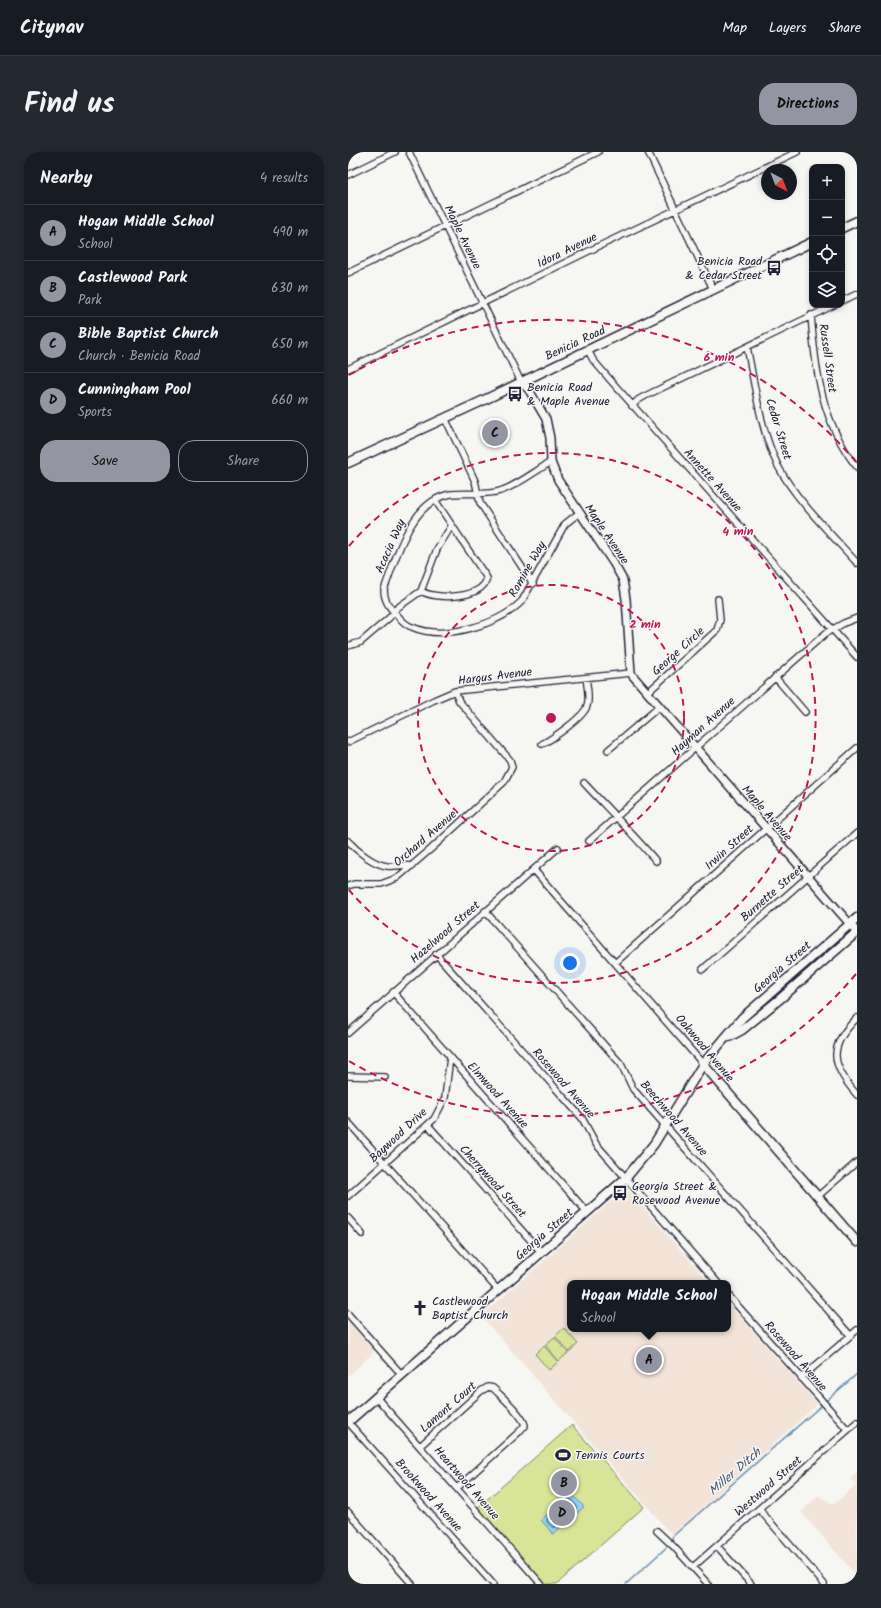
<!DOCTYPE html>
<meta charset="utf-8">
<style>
:root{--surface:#171b24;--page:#242831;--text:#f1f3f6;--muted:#9ea1a6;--line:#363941;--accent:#9495a2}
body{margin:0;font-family:Kalam,sans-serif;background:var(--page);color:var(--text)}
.controls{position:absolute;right:12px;top:12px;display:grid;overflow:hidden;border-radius:8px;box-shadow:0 2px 6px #0003}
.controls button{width:36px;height:36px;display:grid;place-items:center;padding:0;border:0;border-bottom:1px solid var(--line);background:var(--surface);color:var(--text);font:20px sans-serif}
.compass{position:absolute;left:413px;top:12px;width:36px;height:36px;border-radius:50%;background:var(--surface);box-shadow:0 2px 6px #0003;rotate:138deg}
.you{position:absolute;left:222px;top:811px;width:14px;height:14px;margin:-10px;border:3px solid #fff;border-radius:50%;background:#1a73e8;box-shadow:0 0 0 6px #1a73e833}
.badge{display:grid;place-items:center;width:26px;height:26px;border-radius:50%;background:var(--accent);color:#111;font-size:13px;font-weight:700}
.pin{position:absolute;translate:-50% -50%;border:2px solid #fff;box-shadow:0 1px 4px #0006}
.popup{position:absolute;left:219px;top:1128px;width:164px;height:52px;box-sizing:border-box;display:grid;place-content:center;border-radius:8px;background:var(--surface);filter:drop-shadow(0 1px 3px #0005);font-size:13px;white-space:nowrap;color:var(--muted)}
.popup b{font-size:15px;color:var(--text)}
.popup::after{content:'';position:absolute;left:50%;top:100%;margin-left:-8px;border:8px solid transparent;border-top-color:var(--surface)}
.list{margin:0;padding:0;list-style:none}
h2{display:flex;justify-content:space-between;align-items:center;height:52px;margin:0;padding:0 16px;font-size:17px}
h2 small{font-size:13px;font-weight:400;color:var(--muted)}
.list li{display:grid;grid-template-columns:26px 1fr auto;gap:12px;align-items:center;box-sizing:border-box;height:56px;padding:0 16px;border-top:1px solid var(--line)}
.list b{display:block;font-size:15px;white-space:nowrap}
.list p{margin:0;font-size:13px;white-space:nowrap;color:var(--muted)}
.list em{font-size:13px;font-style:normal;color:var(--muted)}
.actions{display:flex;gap:8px;padding:12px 16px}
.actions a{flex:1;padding:9px 0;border:1px solid var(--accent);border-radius:16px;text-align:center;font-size:14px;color:var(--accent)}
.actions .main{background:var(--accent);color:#111}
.icon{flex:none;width:22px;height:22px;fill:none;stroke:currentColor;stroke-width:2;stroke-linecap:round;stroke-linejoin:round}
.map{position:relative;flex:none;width:509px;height:1432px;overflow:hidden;border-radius:16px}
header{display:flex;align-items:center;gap:24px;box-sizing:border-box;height:56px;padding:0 20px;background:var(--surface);border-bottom:1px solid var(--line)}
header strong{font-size:19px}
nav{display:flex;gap:22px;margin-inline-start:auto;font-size:14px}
.intro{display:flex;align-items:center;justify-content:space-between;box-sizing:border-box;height:96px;padding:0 24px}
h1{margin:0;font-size:28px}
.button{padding:10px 18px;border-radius:16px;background:var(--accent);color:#111;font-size:14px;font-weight:700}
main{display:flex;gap:24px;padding:0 24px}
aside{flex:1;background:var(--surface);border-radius:16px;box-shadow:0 2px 6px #0003}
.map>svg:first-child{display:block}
</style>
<header>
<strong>Citynav</strong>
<nav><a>Map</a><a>Layers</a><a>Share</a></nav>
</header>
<div class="intro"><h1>Find us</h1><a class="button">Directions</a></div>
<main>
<aside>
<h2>Nearby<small>4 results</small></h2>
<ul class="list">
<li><span class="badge">A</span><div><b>Hogan Middle School</b><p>School</p></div><em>490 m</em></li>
<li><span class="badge">B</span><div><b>Castlewood Park</b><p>Park</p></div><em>630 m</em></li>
<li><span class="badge">C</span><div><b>Bible Baptist Church</b><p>Church · Benicia Road</p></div><em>650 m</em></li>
<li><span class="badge">D</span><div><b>Cunningham Pool</b><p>Sports</p></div><em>660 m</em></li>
</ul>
<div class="actions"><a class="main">Save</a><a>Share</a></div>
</aside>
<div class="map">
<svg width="509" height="1432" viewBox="0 0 509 1432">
<rect width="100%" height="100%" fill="#f6f6f2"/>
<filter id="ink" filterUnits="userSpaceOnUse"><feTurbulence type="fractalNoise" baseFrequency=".025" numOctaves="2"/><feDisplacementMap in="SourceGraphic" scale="8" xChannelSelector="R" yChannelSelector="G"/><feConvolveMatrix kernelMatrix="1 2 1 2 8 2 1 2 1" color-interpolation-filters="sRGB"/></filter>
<g filter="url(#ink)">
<path fill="#f3e4d9" d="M278,1036l84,95h-140v46h158v-26l90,101 -146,131 -191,-219z
M0,1169l27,30 -27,25z
M509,1321v103l-56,-64 17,-16 16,8 22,-19 -6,-6z"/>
<path fill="#d8e497" stroke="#7d8369" d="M216,1176l14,16 -9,8 -14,-16z
M206,1185l14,16 -9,8 -14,-16z
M196,1194l14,16 -9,8 -14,-16z
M224,1273l72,82 -87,77h-16l-65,-75z"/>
<path fill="#93d4f5" stroke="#668dab" d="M223,1341l13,14 -31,27 -12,-14z"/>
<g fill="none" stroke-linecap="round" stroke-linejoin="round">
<path stroke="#4f6985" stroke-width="1" d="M222,1348h2l5,7 -22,20h-3l-5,-5v-2z"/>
<path stroke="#668dab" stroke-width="1.5" d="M478,1249l31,-27
M323,1390l2,-6 150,-132
M278,1432l43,-39"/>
<defs>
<path id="minor" d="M61,0l112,230
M300,0l65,137
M0,23l47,-23
M0,121l250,-121
M494,149l15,-7
M463,163c4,54 11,109 46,152
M399,195c8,39 13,82 31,119 17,33 54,69 79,97
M240,198l5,10 19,22 245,275
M0,217l245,-120 204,-97
M284,254l6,-6 7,-4 189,-91
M97,266l30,63 5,22 53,81
M203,310c-16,9 -34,24 -51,29 -15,5 -33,1 -49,3 -40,6 -55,64 -67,96 0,10 6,19 14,26 4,5 8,9 14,11 32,14 87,-2 110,-26l43,-77 14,-11
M73,439c15,9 62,8 66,-13l-52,-78
M0,494l13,-4 28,-24 8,-10 24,-17 16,-42 15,-24
M427,525l30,35
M299,541l70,-63 3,-10 -2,-21
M0,590l86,-42 21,-9 176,-18
M194,592c10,-5 42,-27 45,-38 3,-9 0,-20 -1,-28
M260,598l51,-43
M236,631c24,26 49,51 72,78
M0,689c9,10 25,23 39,25 9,1 16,-2 25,0
M241,689l237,-208 18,-10 13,-5
M186,718l169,194
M0,734l6,-2h27l16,-6 34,-29 73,-67 8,-15 -2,-7 -51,-59 -4,-10
M137,759l136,153 12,25 217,246
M88,802l146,164 14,26 122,139
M267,811l242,-215
M355,817l154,-136
M45,840l194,220
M509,866c-30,29 -26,47 0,77
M0,881l210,-185
M0,924l37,1
M0,970l150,168
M80,973l113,127
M0,1044l86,-77 11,-21 5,-41
M469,1045l40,-35
M0,1066l14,16
M380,1143l120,135
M0,1162l54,61
M453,1226l56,-48
M28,1245l165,187
M0,1270l145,162
M72,1294l61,-55 7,-4 5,1c9,9 28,25 32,37l-6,7 -62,56
M411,1357l65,75
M0,1360l64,72
M309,1379l16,15 35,38
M369,1394l34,38
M345,1415l164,-145"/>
<path id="tertiary" d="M173,230l8,8 17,29 4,19 1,24 7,18 56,84 9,16 3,19 5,74 2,3 224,256"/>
<path id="secondary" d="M494,76l15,-7
M0,311l132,-61 332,-160
M381,885l13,-7 39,-32 76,-66
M355,912l154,178
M0,1270l278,-244 28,-34 49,-80 39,-46 115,-100"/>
</defs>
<use href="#minor" stroke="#22223b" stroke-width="8"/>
<use href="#tertiary" stroke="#22223b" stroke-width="10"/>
<use href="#secondary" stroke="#22223b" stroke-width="11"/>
<use href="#minor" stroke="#f6f6f2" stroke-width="5.5"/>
<use href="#tertiary" stroke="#f6f6f2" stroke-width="7"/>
<use href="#secondary" stroke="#f6f6f2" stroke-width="8"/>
</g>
</g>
<g fill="none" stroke="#c2185b" stroke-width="2" stroke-dasharray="7 5">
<circle cx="203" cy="566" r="133"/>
<path d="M1 394A265 265 0 1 1 1 738"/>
<path d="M508 822A398 398 0 0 1 1 909M1 223A398 398 0 0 1 508 310"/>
</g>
<defs>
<symbol id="bus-bare" viewBox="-9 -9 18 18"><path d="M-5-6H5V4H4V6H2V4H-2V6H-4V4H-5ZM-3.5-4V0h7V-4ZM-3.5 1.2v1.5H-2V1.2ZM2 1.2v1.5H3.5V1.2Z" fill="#22223b" stroke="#f6f6f2" stroke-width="2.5" paint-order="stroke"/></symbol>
<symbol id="church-bare" viewBox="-9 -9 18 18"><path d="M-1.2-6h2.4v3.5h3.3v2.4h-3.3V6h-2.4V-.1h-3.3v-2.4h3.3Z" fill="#22223b" stroke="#f6f6f2" stroke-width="2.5" paint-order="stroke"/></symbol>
<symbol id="stadium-bare" viewBox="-9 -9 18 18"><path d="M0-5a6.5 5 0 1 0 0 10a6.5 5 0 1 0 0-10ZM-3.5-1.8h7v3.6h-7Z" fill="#22223b" stroke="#f6f6f2" stroke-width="2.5" paint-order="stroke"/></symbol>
</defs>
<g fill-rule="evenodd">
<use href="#bus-bare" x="415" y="105" width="22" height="22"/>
<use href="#bus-bare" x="156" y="231" width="22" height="22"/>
<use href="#bus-bare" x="261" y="1030" width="22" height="22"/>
<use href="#church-bare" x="61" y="1145" width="22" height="22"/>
<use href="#stadium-bare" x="204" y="1292" width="22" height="22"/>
</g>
<g text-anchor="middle" stroke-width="3" stroke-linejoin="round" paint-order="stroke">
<g font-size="12" fill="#22223b" stroke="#f6f6f2">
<text transform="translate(115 85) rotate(64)" y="4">Maple Avenue</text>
<text transform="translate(219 98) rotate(-26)" y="4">Idora Avenue</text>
<text transform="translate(227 191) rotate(-25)" y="4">Benicia Road</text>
<text transform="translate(480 206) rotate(82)" y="4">Russell Street</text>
<text transform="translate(431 277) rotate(73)" y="4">Cedar Street</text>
<text transform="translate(365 328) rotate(48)" y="4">Annette Avenue</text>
<text transform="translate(259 382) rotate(56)" y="4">Maple Avenue</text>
<text transform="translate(42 394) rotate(-66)" y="4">Acacia Way</text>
<text transform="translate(179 417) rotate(-60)" y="4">Romine Way</text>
<text transform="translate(330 499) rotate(-42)" y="4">George Circle</text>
<text transform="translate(147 524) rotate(-7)" y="4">Hargus Avenue</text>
<text transform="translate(355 574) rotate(-42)" y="4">Hayman Avenue</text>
<text transform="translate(419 661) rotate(49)" y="4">Maple Avenue</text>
<text transform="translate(77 686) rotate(-41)" y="4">Orchard Avenue</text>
<text transform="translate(381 695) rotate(-42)" y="4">Irwin Street</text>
<text transform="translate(424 741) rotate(-41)" y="4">Burnette Street</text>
<text transform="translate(97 780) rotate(-41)" y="4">Hazelwood Street</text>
<text transform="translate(434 815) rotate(-41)" y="4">Georgia Street</text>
<text transform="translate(357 896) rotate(50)" y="4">Oakwood Avenue</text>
<text transform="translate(216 931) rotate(49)" y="4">Rosewood Avenue</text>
<text transform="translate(150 943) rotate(48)" y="4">Elmwood Avenue</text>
<text transform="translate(326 966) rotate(49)" y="4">Beechwood Avenue</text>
<text transform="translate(50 983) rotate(-43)" y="4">Baywood Drive</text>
<text transform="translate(145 1029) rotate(48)" y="4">Cherrywood Street</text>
<text transform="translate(196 1082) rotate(-41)" y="4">Georgia Street</text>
<text transform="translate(448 1204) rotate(49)" y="4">Rosewood Avenue</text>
<text transform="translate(100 1255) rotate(-41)" y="4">Lamont Court</text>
<text transform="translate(119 1331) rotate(49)" y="4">Heartwood Avenue</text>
<text transform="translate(420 1334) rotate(-41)" y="4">Westwood Street</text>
<text transform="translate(81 1343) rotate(48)" y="4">Brookwood Avenue</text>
</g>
<g font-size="12" fill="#22223b" stroke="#f6f6f2" text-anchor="start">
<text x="414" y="113" text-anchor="end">Benicia Road<tspan x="414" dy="14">&amp; Cedar Street</tspan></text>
<text x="179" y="239">Benicia Road<tspan x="179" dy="14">&amp; Maple Avenue</tspan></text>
<text x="284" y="1038">Georgia Street &amp;<tspan x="284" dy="14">Rosewood Avenue</tspan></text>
<text x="84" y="1153">Castlewood<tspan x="84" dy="14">Baptist Church</tspan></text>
<text x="227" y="1307">Tennis Courts</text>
</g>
<g font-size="13" font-style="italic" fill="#445773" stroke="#f6f6f2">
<text transform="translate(386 1319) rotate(-41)" y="5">Miller Ditch</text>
</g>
</g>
<circle cx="203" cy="566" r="6" fill="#c2185b" stroke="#f6f6f2" stroke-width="2"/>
<g font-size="12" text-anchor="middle" font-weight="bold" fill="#c2185b" stroke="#f6f6f2" stroke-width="3" stroke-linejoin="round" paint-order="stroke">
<text x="371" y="209">6 min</text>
<text x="390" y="383">4 min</text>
<text x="297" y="476">2 min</text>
</g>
</svg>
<div class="controls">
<button>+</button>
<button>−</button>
<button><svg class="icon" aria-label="locate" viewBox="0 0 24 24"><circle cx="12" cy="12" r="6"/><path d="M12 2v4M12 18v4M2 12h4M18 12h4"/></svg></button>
<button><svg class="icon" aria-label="layers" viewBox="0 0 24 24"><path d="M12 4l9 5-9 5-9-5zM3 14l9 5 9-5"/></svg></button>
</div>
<svg class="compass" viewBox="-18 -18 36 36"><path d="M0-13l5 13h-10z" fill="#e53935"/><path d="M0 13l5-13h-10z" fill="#9ea1a6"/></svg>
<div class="you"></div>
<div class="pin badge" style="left:301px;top:1208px">A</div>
<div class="popup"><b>Hogan Middle School</b>School</div>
<div class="pin badge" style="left:216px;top:1331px">B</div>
<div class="pin badge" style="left:147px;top:281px">C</div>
<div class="pin badge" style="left:214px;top:1361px">D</div>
</div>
</main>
